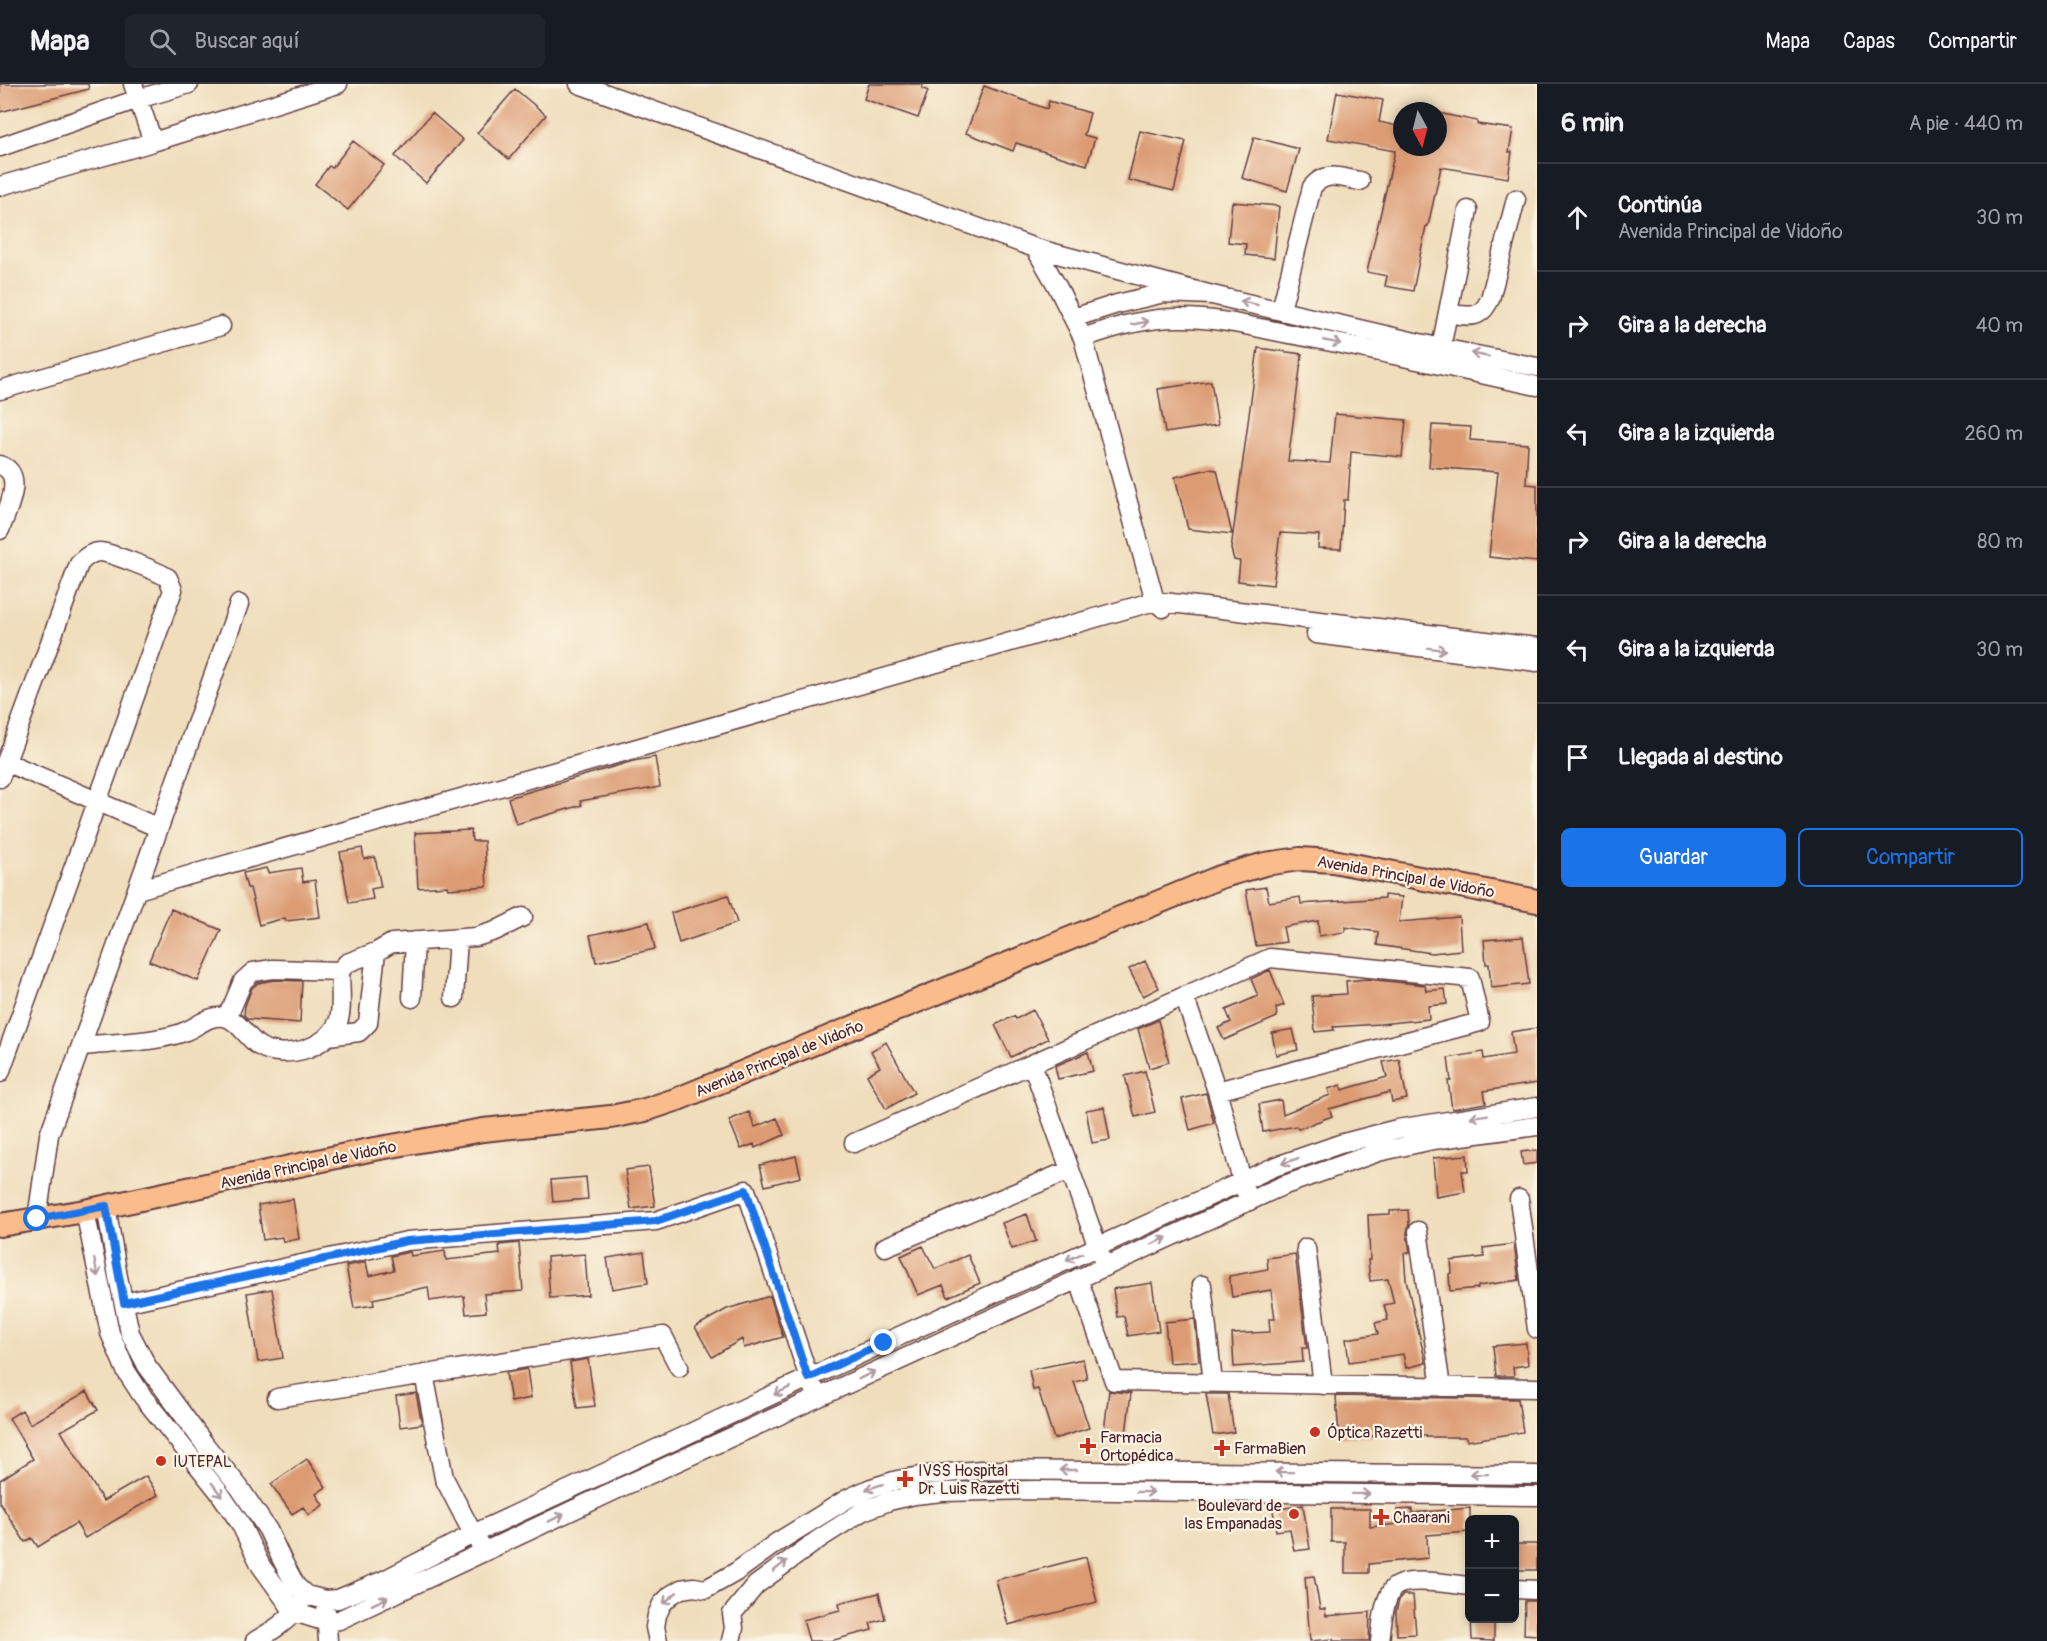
<!DOCTYPE html>
<html lang="es">
<meta charset="utf-8">
<style>
:root{--surface:#171b24;--page:#20242c;--text:#f1f3f6;--muted:#9ea1a6;--line:#363941;--accent:#1a73e8}
body{margin:0;font-family:Pangolin,sans-serif;background:var(--page);color:var(--text)}
.controls{position:absolute;right:18px;bottom:18px;display:grid;overflow:hidden;border-radius:9px;box-shadow:0 3px 9px #0003}
.controls button{width:54px;height:54px;display:grid;place-items:center;padding:0;border:0;border-bottom:2px solid var(--line);background:var(--surface);color:var(--text);font:30px sans-serif}
.compass{position:absolute;left:1393px;top:18px;width:54px;height:54px;border-radius:50%;background:var(--surface);box-shadow:0 3px 9px #0003;rotate:173deg}
.stop{position:absolute;width:18px;height:18px;margin:-14px;border:4px solid #1a73e8;border-radius:50%;background:#fff}
.stop.end{background:#1a73e8;border-color:#fff;box-shadow:0 2px 6px #0008}
.list{margin:0;padding:0;list-style:none}
h2{display:flex;justify-content:space-between;align-items:center;height:78px;margin:0;padding:0 24px;font-size:26px}
h2 small{font-size:20px;font-weight:400;color:var(--muted)}
.list li{display:grid;grid-template-columns:39px 1fr auto;gap:18px;align-items:center;box-sizing:border-box;height:108px;padding:0 24px;border-top:2px solid var(--line)}
.list b{display:block;font-size:22px;white-space:nowrap}
.list p{margin:0;font-size:20px;white-space:nowrap;color:var(--muted)}
.list em{font-size:20px;font-style:normal;color:var(--muted)}
.actions{display:flex;gap:12px;padding:18px 24px}
.actions a{flex:1;padding:14px 0;border:2px solid var(--accent);border-radius:9px;text-align:center;font-size:21px;color:var(--accent)}
.actions .main{background:var(--accent);color:#fff}
.icon{flex:none;width:33px;height:33px;fill:none;stroke:currentColor;stroke-width:2;stroke-linecap:round;stroke-linejoin:round}
.map{position:relative;flex:none;width:1537px;height:1557px;overflow:hidden}
header{display:flex;align-items:center;gap:36px;box-sizing:border-box;height:84px;padding:0 30px;background:var(--surface);border-bottom:2px solid var(--line)}
header strong{font-size:28px}
nav{display:flex;gap:33px;margin-inline-start:auto;font-size:21px}
.search{width:420px;height:54px;background:var(--page);display:flex;align-items:center;gap:15px;box-sizing:border-box;padding:0 21px;border-radius:9px;color:var(--muted);font-size:22px}
main{display:flex}
aside{flex:1;background:var(--surface)}
.map>svg:first-child{display:block}
</style>
<header>
<strong>Mapa</strong>
<div class="search"><svg class="icon" aria-label="search" viewBox="0 0 24 24"><circle cx="10" cy="10" r="6"/><path d="M15 15l6 6"/></svg>Buscar aquí</div>
<nav><a>Mapa</a><a>Capas</a><a>Compartir</a></nav>
</header>
<main>
<div class="map">
<svg width="1537" height="1557" viewBox="0 0 1537 1557">
<rect width="100%" height="100%" fill="#fcf5e5"/>
<filter id="ink" filterUnits="userSpaceOnUse"><feTurbulence type="fractalNoise" baseFrequency=".0167" numOctaves="2"/><feDisplacementMap in="SourceGraphic" scale="12" xChannelSelector="R" yChannelSelector="G"/><feConvolveMatrix kernelMatrix="1 2 1 2 8 2 1 2 1" color-interpolation-filters="sRGB"/></filter>
<filter id="wash" filterUnits="userSpaceOnUse"><feTurbulence type="fractalNoise" baseFrequency=".008" numOctaves="4" result="noise"/><feDisplacementMap in="SourceGraphic" scale="24" xChannelSelector="R" yChannelSelector="G"/><feGaussianBlur stdDeviation="1.35" result="paint"/><feColorMatrix in="noise" values="0 0 0 0 0 0 0 0 0 0 0 0 0 0 0 0 0 1.4 0 .05"/><feComposite in="paint" operator="in"/></filter>
<g filter="url(#wash)">
<rect width="100%" height="100%" fill="#efddbb"/>
<g id="blocks">
<path fill="#dc9b73" d="M0,0h88l1,5 -89,23z
M869,0h54l-1,4 6,3 -10,27 -54,-19z
M984,2l63,23 2,-8 41,12 -6,22 11,3 -8,27 -71,-22 -3,8 -47,-18z
M515,5l31,26 -37,44 -32,-26z
M1337,8l46,8 -4,22 23,5v20h36v-34l39,8v3l36,5 -4,23h3l-4,26 -67,-11 -13,59h-2l-13,65 -28,-5 2,-10 -20,-4 28,-121 -67,-12z
M432,29l31,27 -37,43 -31,-27z
M1140,47l46,10 -12,50 -46,-11z
M1254,53l45,12 -12,42 -45,-13z
M353,57l31,24 -36,45 -33,-26 14,-18 3,2z
M1232,118l47,4 -5,52 -29,-3 1,-11 -18,-2z
M1258,264l44,6 -14,107 42,2 5,-49 71,6 -4,37 -51,-5 -3,48h-4l-3,49 -23,-1 1,-13 -39,-2 -7,52 -35,-4 2,-20 -6,-1 -3,-11z
M1211,297l7,44 -53,8 -7,-44z
M1432,341l39,2 -1,13 58,4 -2,40 11,1v77l-48,-5 9,-85 -69,-5z
M1209,385l8,1 15,64 -44,-5 -13,-52z
M655,673l5,30 -80,14 2,4 -66,19 -8,-26 125,-37z
M471,746l1,11h12l3,45 -39,3 -1,-3 -29,2 -3,-55z
M362,764l2,11 11,-2 6,30 -10,2 2,10 -24,4 -9,-51z
M266,784l2,5 33,-5 2,14 12,-2 5,37 -34,4 -1,-3 -26,7 -9,-37h-3l-4,-15z
M1266,803l3,15 31,-5 1,7 83,-6v-3l18,2 -3,25 60,-5 2,33 -29,3 -55,-8 1,-13 -33,-5v5l-26,4 -1,-15 -35,6 3,15 -30,4 -10,-56z
M728,811l9,28 -58,20 -8,-30z
M171,825l50,21 -23,51 -49,-20z
M649,838l6,27 -59,13 -6,-27z
M1523,853l6,47 -38,4 -2,-24h-3l-2,-24z
M1145,877l14,27 -16,8 -14,-27z
M1270,886l14,35 -8,3 1,9 -53,23 -6,-12 13,-6 -5,-12 32,-14 -7,-17z
M1367,895l58,6 1,6 19,-2 2,15 -19,2 1,13 -49,5 -47,3 1,3 -19,2 -3,-36 35,-2 -1,-13z
M274,896l28,1 -2,42 -52,-4 -4,-4 1,-9 7,-18 6,-5z
M1033,926l15,29 -37,18 -16,-32 19,-9 2,3z
M1158,936l11,42 -20,6 -11,-39z
M1537,944v55l-53,8 2,12 -34,6 -4,-28h3l-3,-23 35,-6 1,7 30,-5 -3,-22z
M1293,945l5,21 -22,5 -4,-22z
M886,958l28,51 -28,16 -19,-34 13,-8 -9,-16z
M1088,968l5,19 -35,8 -3,-13z
M1399,975l8,40 -15,3 -2,-10 -61,17 3,7 -34,13 -2,-3 -33,6 -4,-28 22,-4 2,14 47,-19 -2,-6 13,-4 1,5 45,-13 -4,-15z
M1145,987l10,41 -20,5 -10,-41z
M1206,1009l8,30 -24,7 -8,-31z
M1104,1023l6,33 -18,3 -6,-33z
M749,1028l6,15 22,-9 7,17 -29,13 -1,-4 -13,5 -12,-29z
M1537,1066v13l-14,2 -2,-13z
M1467,1071l1,16h-6l3,21 -29,5 -3,-39z
M796,1072l5,21 -36,9 -5,-21z
M649,1083l6,39 -24,3 -6,-39z
M586,1093l2,22 -35,3 -2,-22z
M293,1115l6,40 -16,3 -1,-5 -19,3 -5,-35z
M1408,1126l1,14 -2,9 3,20h-6l2,27 20,83 -20,5 -3,-14 -54,8 -3,-23 32,-5 -3,-11 13,-3 -4,-15 10,-2 -6,-24 -18,2 -2,-21h2l-2,-45 22,-1v-3z
M1027,1130l9,27 -24,8 -10,-26z
M519,1159l4,48 -39,3 2,18 -20,2 -2,-18 -34,5 -2,-14 -55,12 1,6 -20,3 -8,-42 20,-4 3,14 25,-6 -3,-14 18,-4h1l1,4 34,-5 1,9 54,-6 -1,-9z
M1514,1160l5,36 -41,6v2l-28,3 -1,-17 3,-1 -1,-12 33,-4 -1,-9z
M923,1162l12,23 33,-14 12,28 -32,14 -5,-12 -25,10 -17,-39z
M644,1168l4,31 -36,6 -5,-31z
M585,1170l3,41 -38,3 -3,-41z
M1295,1170l12,94h-5l1,14 -69,5 -2,-33 38,-2 -1,-13h6l-4,-29 -39,7 -3,-21 39,-7 -1,-11z
M1152,1199l7,48 -31,5 -4,-20 -7,1 -4,-28z
M272,1205l11,69 -25,4 -11,-69z
M770,1212l13,41 -39,11 -2,-9 -30,18 -17,-30 32,-18z
M1195,1235l4,42 -30,2 -4,-41z
M1526,1259l2,22 -15,2 1,9h-18l-3,-30z
M588,1275l7,47 -18,2 -7,-46z
M1083,1275l4,20 -13,3 15,46 -35,11 -16,-50 -5,1 -4,-20z
M527,1285l4,29 -20,4 -5,-29z
M87,1307l11,19 -37,21 42,70 43,-25 12,19 -73,43 -9,-15 -38,24 -6,-9 -7,4 -25,-39v-23l33,-21 -24,-41 13,-8 8,14z
M1109,1307l22,2 -5,41 -22,-3z
M416,1309l6,31 -22,3 -4,-31z
M1206,1310h22l6,38 -21,3z
M1336,1312l182,3 5,33 -56,9 -1,-4h-40v-2l-87,2z
M307,1375l19,28 -10,7 7,11 -14,10 -6,-8 -11,7 -21,-30z
M1303,1421l7,44 -16,2 -4,-22 -14,2 -3,-21z
M1470,1424v24l-43,3 1,23 -59,6v9h-24v-31h-14v-33h39v18l28,-3 -1,-14 15,-1v4z
M1515,1460h22v26h-22z
M1086,1473l11,45 -89,23 -12,-45z
M1314,1492l6,33h5l1,7 44,-4 -1,29h-36v-2l-23,2 -5,-64z
M879,1509l6,26 -15,4 2,7 -42,11h-21l-6,-21 37,-10 -1,-7z
M1403,1511h10l3,39 -19,1 -1,-23 3,-12z
M1525,1517h12v34l-13,-1z
M1471,1534h23v23l-22,-1z"/>
</g>
</g>
<g filter="url(#ink)">
<use href="#blocks" fill-opacity="0" stroke="#633c41" stroke-width="1.5"/>
<g fill="none" stroke-linecap="round" stroke-linejoin="round">
<defs>
<path id="minor" d="M133,0l20,58
M579,0l456,164 177,47
M0,63l138,-48 51,-15
M0,102l153,-44 185,-58
M1035,164l22,38 26,52 72,263 8,7
M1281,226l31,-123c14,-17 29,-9 48,-6
M1448,229c20,3 32,8 42,-14l26,-100
M1073,234l44,-14 47,-11 48,2 229,53 96,19
M1083,254c30,-11 66,-21 99,-20 38,0 75,10 113,17 81,15 161,34 242,51
M1441,264l27,-138
M0,306l221,-64
M0,381c27,9 6,47 0,65
M1316,550l221,28
M6,678l153,66
M0,694l79,-214c6,-7 12,-12 21,-12 9,0 60,20 68,26l5,12 -173,483
M137,806l1018,-289 382,46
M1184,912l33,95 28,100
M412,914l3,-57
M454,914l4,-59
M225,933l7,-10 11,-26 10,-9 20,-3 67,2
M328,952l31,-4 9,-9 8,-71
M82,962c27,-3 81,-4 104,-15 13,-5 22,-16 38,-14 14,2 23,21 35,29 25,15 67,3 79,-24 5,-11 2,-38 2,-51l7,-8 29,-11 16,-9 84,-6 19,-6 28,-14
M1032,980l69,192
M854,1059l416,-185 200,20 10,44 -263,69
M1519,1115l18,130
M106,1122l12,71 12,56 17,33 59,80 33,41 29,43 14,30 14,26 10,9 20,5 12,-1 46,-19 89,-46 411,-191 390,-176 66,-23 57,-15 140,-22
M85,1127l25,122 16,38 17,26 76,95 21,31 21,43 33,46 32,10 13,-2 285,-134 658,-300 96,-34 55,-12 104,-14
M37,1135l12,-84 190,-531
M1418,1147l23,156
M885,1163l185,-77
M1306,1164l17,137
M1078,1194l36,103 423,7
M1202,1201l11,98
M124,1219l283,-62 249,-20 90,-31 63,188 5,10
M424,1290l20,104 29,56 7,10
M277,1314l386,-62 16,31
M1514,1505l23,1
M326,1527l2,30
M255,1557c17,-10 34,-20 45,-37
M658,1557l-3,-14 2,-12 5,-11 9,-9 10,-6 13,-2 12,2 30,-17 40,-29 71,-44 24,-11 26,-8 29,-5 55,-5 556,5
M731,1557l3,-13 -2,-14 24,-29 63,-46 44,-28 26,-10 26,-6 27,-3 94,-2 501,6
M1380,1557c2,-15 3,-38 12,-51 10,-15 59,-6 78,-4"/>
<path id="major" d="M0,1141l85,-14 284,-61 114,-20 128,-13 34,-7 33,-11 542,-222 45,-13 35,-5 33,2 204,40"/>
</defs>
<use href="#minor" stroke="#633c41" stroke-width="21"/>
<use href="#major" stroke="#633c41" stroke-width="26"/>
<use href="#minor" stroke="#fff" stroke-width="18"/>
<use href="#major" stroke="#fabc8b" stroke-width="22"/>
</g>
<defs><path id="oneway-shaft" d="M-6 0H5M1.5-3L5.5 0L1.5 3" fill="none" stroke-width="1.6" stroke-linecap="round" stroke-linejoin="round" transform="scale(1.5)"/></defs>
<g stroke="#ae9aa0">
<use href="#oneway-shaft" transform="translate(1249 219) rotate(-167)"/>
<use href="#oneway-shaft" transform="translate(1140 239) rotate(-11)"/>
<use href="#oneway-shaft" transform="translate(1332 258) rotate(11)"/>
<use href="#oneway-shaft" transform="translate(1480 271) rotate(-169)"/>
<use href="#oneway-shaft" transform="translate(1437 565) rotate(7)"/>
<use href="#oneway-shaft" transform="translate(1479 1032) rotate(171)"/>
<use href="#oneway-shaft" transform="translate(1290 1077) rotate(161)"/>
<use href="#oneway-shaft" transform="translate(1159 1157) rotate(-24)"/>
<use href="#oneway-shaft" transform="translate(1074 1173) rotate(156)"/>
<use href="#oneway-shaft" transform="translate(96 1184) rotate(79)"/>
<use href="#oneway-shaft" transform="translate(867 1291) rotate(-25)"/>
<use href="#oneway-shaft" transform="translate(782 1307) rotate(155)"/>
<use href="#oneway-shaft" transform="translate(1068 1386) rotate(-180)"/>
<use href="#oneway-shaft" transform="translate(1284 1388) rotate(-179)"/>
<use href="#oneway-shaft" transform="translate(1479 1390) rotate(-179)"/>
<use href="#oneway-shaft" transform="translate(874 1403) rotate(161)"/>
<use href="#oneway-shaft" transform="translate(217 1406) rotate(54)"/>
<use href="#oneway-shaft" transform="translate(1145 1408) rotate(1)"/>
<use href="#oneway-shaft" transform="translate(1361 1410) rotate(1)"/>
<use href="#oneway-shaft" transform="translate(556 1434) rotate(-25)"/>
<use href="#oneway-shaft" transform="translate(780 1482) rotate(-38)"/>
<use href="#oneway-shaft" transform="translate(670 1514) rotate(140)"/>
<use href="#oneway-shaft" transform="translate(380 1517) rotate(-25)"/>
</g>
</g>
<g fill="none" stroke-linecap="round" stroke-linejoin="round" filter="url(#ink)">
<path stroke="#1a73e8" stroke-width="8" d="M37,1135l69,-13 18,97 283,-62 249,-20 90,-31 62,188 76,-35"/>
</g>
<g fill="#c8321e" stroke="#fcf5e5" stroke-width="2">
<circle cx="1315" cy="1348" r="6"/>
<path d="M1085 1353h6v6h6v6h-6v6h-6v-6h-6v-6h6z"/>
<path d="M1219 1355h6v6h6v6h-6v6h-6v-6h-6v-6h6z"/>
<circle cx="161" cy="1377" r="6"/>
<path d="M902 1386h6v6h6v6h-6v6h-6v-6h-6v-6h6z"/>
<circle cx="1294" cy="1430" r="6"/>
<path d="M1378 1424h6v6h6v6h-6v6h-6v-6h-6v-6h6z"/>
</g>
<g text-anchor="middle" stroke-width="4.5" stroke-linejoin="round" paint-order="stroke">
<g font-size="16" fill="#4a1f2b" stroke="#fcf5e5">
<text transform="translate(1406 792) rotate(10)" y="6">Avenida Principal de Vidoño</text>
<text transform="translate(779 974) rotate(-22)" y="6">Avenida Principal de Vidoño</text>
<text transform="translate(308 1080) rotate(-12)" y="6">Avenida Principal de Vidoño</text>
</g>
<g font-size="16" fill="#4a1f2b" stroke="#fcf5e5" text-anchor="start">
<text x="1327" y="1354">Óptica Razetti</text>
<text x="1100" y="1359">Farmacia<tspan x="1100" dy="18">Ortopédica</tspan></text>
<text x="1234" y="1370">FarmaBien</text>
<text x="173" y="1383">IUTEPAL</text>
<text x="918" y="1392">IVSS Hospital<tspan x="918" dy="18">Dr. Luis Razetti</tspan></text>
<text x="1282" y="1427" text-anchor="end">Boulevard de<tspan x="1282" dy="18">las Empanadas</tspan></text>
<text x="1393" y="1439">Chaarani</text>
</g>
</g>
</svg>
<div class="controls">
<button>+</button>
<button>−</button>
</div>
<svg class="compass" viewBox="-18 -18 36 36"><path d="M0-13l5 13h-10z" fill="#e53935"/><path d="M0 13l5-13h-10z" fill="#9ea1a6"/></svg>
<div class="stop" style="left:37px;top:1135px"></div>
<div class="stop end" style="left:884px;top:1259px"></div>
</div>
<aside>
<h2>6 min<small>A pie · 440 m</small></h2>
<ul class="list">
<li><svg class="icon" aria-label="ahead" viewBox="0 0 24 24"><path d="M12 20V5M6 11l6-6 6 6"/></svg><div><b>Continúa</b><p>Avenida Principal de Vidoño</p></div><em>30 m</em></li>
<li><svg class="icon" aria-label="right" viewBox="0 0 24 24"><path d="M7 20v-9h11M14 6l5 5-5 5"/></svg><div><b>Gira a la derecha</b></div><em>40 m</em></li>
<li><svg class="icon" aria-label="left" viewBox="0 0 24 24"><path d="M17 20v-9H6M10 6l-5 5 5 5"/></svg><div><b>Gira a la izquierda</b></div><em>260 m</em></li>
<li><svg class="icon" aria-label="right" viewBox="0 0 24 24"><path d="M7 20v-9h11M14 6l5 5-5 5"/></svg><div><b>Gira a la derecha</b></div><em>80 m</em></li>
<li><svg class="icon" aria-label="left" viewBox="0 0 24 24"><path d="M17 20v-9H6M10 6l-5 5 5 5"/></svg><div><b>Gira a la izquierda</b></div><em>30 m</em></li>
<li><svg class="icon" aria-label="arrive" viewBox="0 0 24 24"><path d="M6 21V4h12l-3 4 3 4H6"/></svg><div><b>Llegada al destino</b></div></li>
</ul>
<div class="actions"><a class="main">Guardar</a><a>Compartir</a></div>
</aside>
</main>
